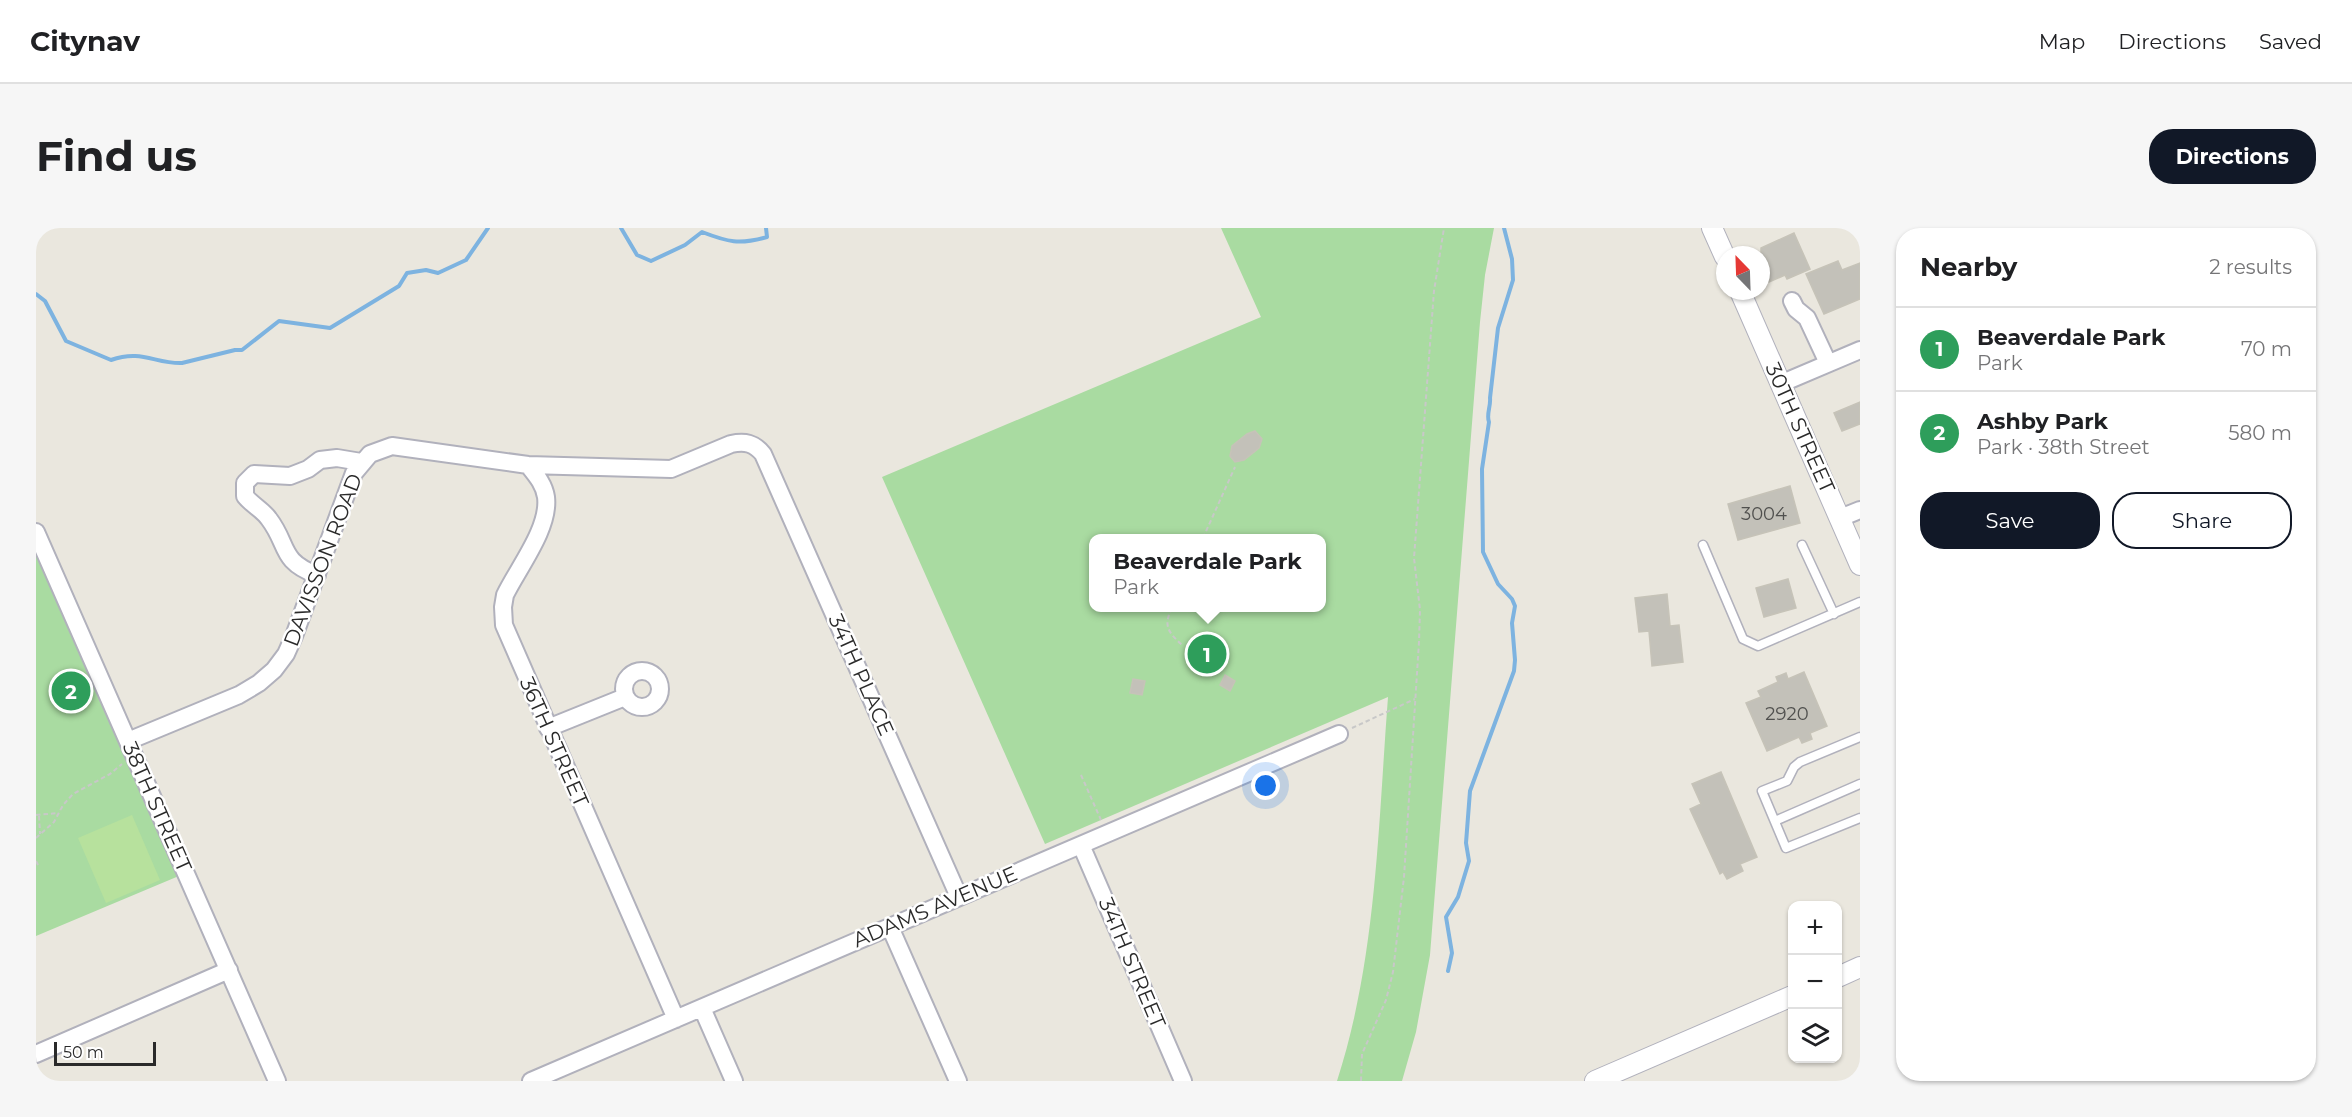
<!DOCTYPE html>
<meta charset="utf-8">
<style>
:root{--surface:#fff;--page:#f6f6f6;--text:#202124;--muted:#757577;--line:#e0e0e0;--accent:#111827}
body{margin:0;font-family:Montserrat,sans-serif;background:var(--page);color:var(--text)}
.controls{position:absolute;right:18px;bottom:18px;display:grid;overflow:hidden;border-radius:12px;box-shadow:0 2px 4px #0004}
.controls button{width:54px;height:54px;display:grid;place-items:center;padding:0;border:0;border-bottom:2px solid var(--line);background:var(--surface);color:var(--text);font:30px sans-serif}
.compass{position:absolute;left:1680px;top:18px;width:54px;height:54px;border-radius:50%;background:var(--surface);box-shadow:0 2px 4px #0004;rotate:337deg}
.scale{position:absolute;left:18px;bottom:15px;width:102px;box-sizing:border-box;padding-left:6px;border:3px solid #2a2a2a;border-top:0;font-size:16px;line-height:21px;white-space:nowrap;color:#2a2a2a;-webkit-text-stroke:4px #fff;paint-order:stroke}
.you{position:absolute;left:1230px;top:558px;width:21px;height:21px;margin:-15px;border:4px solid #fff;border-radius:50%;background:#1a73e8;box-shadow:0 0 0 9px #1a73e833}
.badge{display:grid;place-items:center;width:39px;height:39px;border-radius:50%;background:var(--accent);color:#fff;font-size:20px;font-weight:700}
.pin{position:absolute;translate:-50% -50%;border:3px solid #fff;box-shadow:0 2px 6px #0006}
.popup{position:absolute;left:1053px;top:306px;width:237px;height:78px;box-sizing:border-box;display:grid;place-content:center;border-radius:12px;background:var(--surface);filter:drop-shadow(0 2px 4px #0005);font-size:20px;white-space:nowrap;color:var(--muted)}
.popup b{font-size:22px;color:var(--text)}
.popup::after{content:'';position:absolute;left:50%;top:100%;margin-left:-12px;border:12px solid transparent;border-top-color:var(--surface)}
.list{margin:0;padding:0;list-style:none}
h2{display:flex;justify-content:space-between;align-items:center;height:78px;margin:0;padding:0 24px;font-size:26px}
h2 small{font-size:20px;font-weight:400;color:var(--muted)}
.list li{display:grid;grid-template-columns:39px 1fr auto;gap:18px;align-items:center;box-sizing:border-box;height:84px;padding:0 24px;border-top:2px solid var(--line)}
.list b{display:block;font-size:22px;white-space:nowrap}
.list p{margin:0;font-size:20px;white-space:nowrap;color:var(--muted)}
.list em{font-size:20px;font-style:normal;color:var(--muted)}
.actions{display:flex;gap:12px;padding:18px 24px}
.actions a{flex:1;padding:14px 0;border:2px solid var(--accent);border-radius:24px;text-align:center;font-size:21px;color:var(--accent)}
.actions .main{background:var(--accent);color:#fff}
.icon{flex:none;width:33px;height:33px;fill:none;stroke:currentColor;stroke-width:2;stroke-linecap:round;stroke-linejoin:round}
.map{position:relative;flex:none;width:1824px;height:853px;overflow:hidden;border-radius:24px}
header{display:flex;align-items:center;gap:36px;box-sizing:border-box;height:84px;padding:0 30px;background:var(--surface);border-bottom:2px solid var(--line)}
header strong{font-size:28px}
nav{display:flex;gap:33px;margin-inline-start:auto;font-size:21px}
.intro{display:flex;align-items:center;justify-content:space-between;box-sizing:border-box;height:144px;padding:0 36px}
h1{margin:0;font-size:42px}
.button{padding:15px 27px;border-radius:24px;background:var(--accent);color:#fff;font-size:21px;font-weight:700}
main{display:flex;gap:36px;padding:0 36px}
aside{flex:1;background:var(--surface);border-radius:24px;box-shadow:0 2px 4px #0004}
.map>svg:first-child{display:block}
</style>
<header>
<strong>Citynav</strong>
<nav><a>Map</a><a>Directions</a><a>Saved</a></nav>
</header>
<div class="intro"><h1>Find us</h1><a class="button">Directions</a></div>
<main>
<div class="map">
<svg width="1824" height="853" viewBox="0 0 1824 853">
<rect width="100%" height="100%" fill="#eae7de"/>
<path fill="#a9dba1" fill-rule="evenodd" d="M1185,0h273l-9,47 -5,47 -50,633 -14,77 -14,49h-65c40,-124 41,-255 51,-384l-343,147 -163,-367 379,-160zM1057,310h228v70h-228z
M0,304l150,341 -150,63z"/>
<path fill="#b7e19d" d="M96,587l28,65 -54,23 -28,-65z"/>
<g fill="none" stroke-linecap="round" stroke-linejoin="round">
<path stroke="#7db3e0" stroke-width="4" d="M585,0l16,27 14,6 34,-16 17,-13c26,10 37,13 65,5l-1,-9
M0,66l9,7 21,40 45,19c31,-11 44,4 71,3l53,-13h7l37,-29 51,7 69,-42 8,-13 19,-3 12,3 28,-13 22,-32
M1412,743l4,-18 -6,-36 12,-20 11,-36 -3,-18 4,-52 44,-120 1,-11 -3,-37 3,-17 -3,-7 -14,-15 -15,-32 -1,-83 7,-47c-3,-7 2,-16 1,-24l8,-70 15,-48 -1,-21 -8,-31"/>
</g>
<path fill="#c3c1b9" stroke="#c6c3b8" stroke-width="1.5" d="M1758,5l16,36 -23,10 -2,-4 -16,7 -8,-18v-16z
M1802,33l4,9 18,-7v36l-36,15 -18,-40z
M1824,174v22l-18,7 -8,-18z
M1219,203l7,8 -3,9 -15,12 -9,2 -5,-6 2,-10 15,-12z
M1754,258l10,37 -62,17 -10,-36z
M1752,351l8,29 -32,9 -8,-29z
M1631,366l3,32 9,-1 4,37 -31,4 -3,-35 -10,1 -4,-34z
M1768,444l23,54 -17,7 2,6 -10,4 -3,-6 -32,14 -21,-48 15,-6 -3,-6 20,-9 -2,-5 10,-4 2,6z
M1189,447l10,6 -5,10 -10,-6z
M1097,451l12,2 -3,14 -12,-2z
M1685,544l36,85 -17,7 3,7 -16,8 -4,-7 -3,2 -30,-65 11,-5 -9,-20z"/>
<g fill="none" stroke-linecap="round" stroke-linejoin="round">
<defs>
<path id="service" d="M1667,317l40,94 15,7 102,-44
M1766,317l32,69
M1824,509l-60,25 -6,5 -7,14 -25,10 24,57 74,-30
M1739,593l85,-37"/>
<path id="minor" d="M1756,73l4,8 11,9 21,45
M1744,156l80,-34
M492,237c8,10 16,19 18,32 4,31 -28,71 -41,98l-2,12 1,18 172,394
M1804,290l20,-8
M0,304l241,549
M281,347c-38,-14 -28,-30 -48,-56 -6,-9 -17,-14 -24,-23v-13l9,-9 36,2 18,-7 12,-9 17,-2 24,4
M588 461a18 18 0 1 1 36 0a18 18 0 1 1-36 0Z
M512,500l77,-31
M92,513l111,-46 20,-12 15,-13 12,-16 8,-18 60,-163 16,-19 22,-8 136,19 143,4 60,-25c14,-3 23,-1 32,10l196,443
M1045,617l102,236
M854,699l68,154
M666,780l32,73
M0,826l193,-84
M495,853l808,-347"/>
<path id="tertiary" d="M1676,0l13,29
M1704,63l120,274
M1802,749l22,-10
M1559,853l197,-85"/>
</defs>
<use href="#service" stroke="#b1b1bc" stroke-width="11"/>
<use href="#minor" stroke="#b1b1bc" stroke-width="20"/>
<use href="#tertiary" stroke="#b1b1bc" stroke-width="22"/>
<path stroke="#c8c8c8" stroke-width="2" stroke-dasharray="4.5 3" stroke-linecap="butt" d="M1167,310l32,-71
M1136,380c-9,18 -4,24 10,37
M1316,500l63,-29
M1045,547l20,45
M0,587l22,-2
M3,588l1,18
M0,610l18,-16 9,-17 10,-11 37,-20 12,-10
M0,633l3,6
M1325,853l1,-27 24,-54 7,-28 11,-95 15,-235 1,-32 -6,-52 20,-267 10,-63"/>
<use href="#service" stroke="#fff" stroke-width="8"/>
<use href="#minor" stroke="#fff" stroke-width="16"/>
<use href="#tertiary" stroke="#fff" stroke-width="20"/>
</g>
<g text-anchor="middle" stroke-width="5" stroke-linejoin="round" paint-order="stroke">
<g font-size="18" fill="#50504e">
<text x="1728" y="292">3004</text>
<text x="1751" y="492">2920</text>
</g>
<g font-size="21" fill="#2a2a2a" stroke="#fff">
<text transform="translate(1764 200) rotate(66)" y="7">30TH STREET</text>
<text transform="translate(287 332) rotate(-69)" y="7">DAVISSON ROAD</text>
<text transform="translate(825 447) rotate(66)" y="7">34TH PLACE</text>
<text transform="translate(518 514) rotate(66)" y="7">36TH STREET</text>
<text transform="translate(121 579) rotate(66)" y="7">38TH STREET</text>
<text transform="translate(899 679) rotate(-23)" y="7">ADAMS AVENUE</text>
<text transform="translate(1096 735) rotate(67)" y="7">34TH STREET</text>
</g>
</g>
</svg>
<div class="controls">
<button>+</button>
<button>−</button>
<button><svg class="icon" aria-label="layers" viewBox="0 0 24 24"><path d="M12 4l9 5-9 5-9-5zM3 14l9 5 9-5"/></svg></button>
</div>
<svg class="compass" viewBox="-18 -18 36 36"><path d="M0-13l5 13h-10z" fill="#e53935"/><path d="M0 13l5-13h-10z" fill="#757577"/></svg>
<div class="scale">50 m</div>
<div class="you"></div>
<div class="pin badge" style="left:1171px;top:426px;background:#2e9e5b">1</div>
<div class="popup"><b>Beaverdale Park</b>Park</div>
<div class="pin badge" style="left:35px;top:463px;background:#2e9e5b">2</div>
</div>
<aside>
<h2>Nearby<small>2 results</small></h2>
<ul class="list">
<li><span class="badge" style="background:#2e9e5b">1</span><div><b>Beaverdale Park</b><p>Park</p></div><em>70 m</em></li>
<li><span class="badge" style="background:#2e9e5b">2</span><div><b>Ashby Park</b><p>Park · 38th Street</p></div><em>580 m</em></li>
</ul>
<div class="actions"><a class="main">Save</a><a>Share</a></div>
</aside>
</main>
